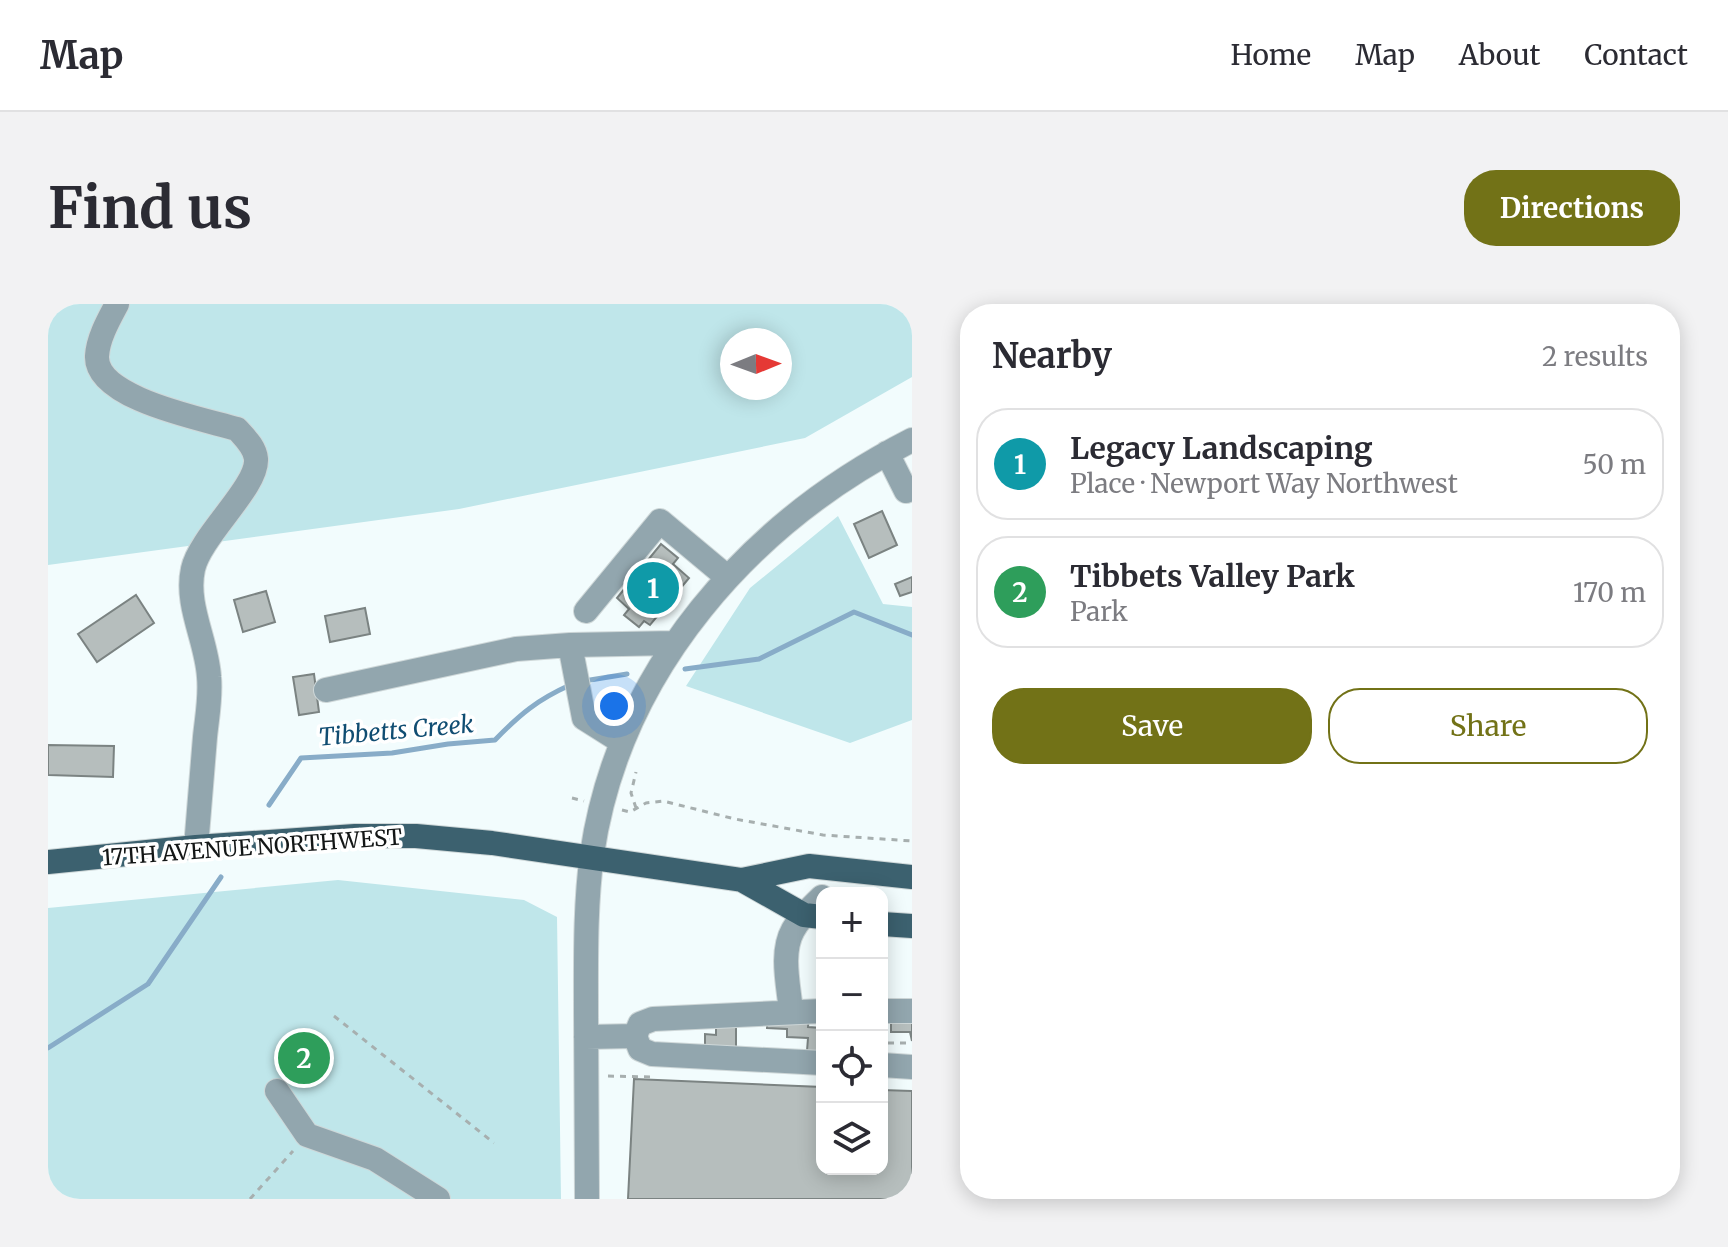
<!DOCTYPE html>
<meta charset="utf-8">
<style>
:root{--surface:#fff;--page:#f2f2f3;--text:#2b2b33;--muted:#7c7c81;--line:#e1e1e2;--accent:#727217}
body{margin:0;font-family:Merriweather,serif;background:var(--page);color:var(--text)}
.controls{position:absolute;right:24px;bottom:24px;display:grid;overflow:hidden;border-radius:16px;box-shadow:0 4px 20px #0003}
.controls button{width:72px;height:72px;display:grid;place-items:center;padding:0;border:0;border-bottom:2px solid var(--line);background:var(--surface);color:var(--text);font:40px sans-serif}
.compass{position:absolute;left:672px;top:24px;width:72px;height:72px;border-radius:50%;background:var(--surface);box-shadow:0 4px 20px #0003;rotate:89deg}
.you{position:absolute;left:566px;top:402px;width:28px;height:28px;margin:-20px;border:6px solid #fff;border-radius:50%;background:#1a73e8;box-shadow:0 0 0 12px #1a73e833}
.badge{display:grid;place-items:center;width:52px;height:52px;border-radius:50%;background:var(--accent);color:#fff;font-size:26px;font-weight:700}
.pin{position:absolute;translate:-50% -50%;border:4px solid #fff;box-shadow:0 2px 8px #0006}
.list{margin:0;padding:0;list-style:none}
h2{display:flex;justify-content:space-between;align-items:center;height:104px;margin:0;padding:0 32px;font-size:34px}
h2 small{font-size:26px;font-weight:400;color:var(--muted)}
.list li{display:grid;grid-template-columns:52px 1fr auto;gap:24px;align-items:center;box-sizing:border-box;height:112px;margin:0 16px 16px;padding:0 16px;border:2px solid var(--line);border-radius:32px}
.list b{display:block;font-size:30px;white-space:nowrap}
.list p{margin:0;font-size:26px;white-space:nowrap;color:var(--muted)}
.list em{font-size:26px;font-style:normal;color:var(--muted)}
.actions{display:flex;gap:16px;padding:24px 32px}
.actions a{flex:1;padding:18px 0;border:2px solid var(--accent);border-radius:32px;text-align:center;font-size:28px;color:var(--accent)}
.actions .main{background:var(--accent);color:#fff}
.icon{flex:none;width:44px;height:44px;fill:none;stroke:currentColor;stroke-width:2;stroke-linecap:round;stroke-linejoin:round}
.map{position:relative;flex:none;width:864px;height:895px;overflow:hidden;border-radius:32px}
header{display:flex;align-items:center;gap:48px;box-sizing:border-box;height:112px;padding:0 40px;background:var(--surface);border-bottom:2px solid var(--line)}
header strong{font-size:38px}
nav{display:flex;gap:44px;margin-inline-start:auto;font-size:28px}
.intro{display:flex;align-items:center;justify-content:space-between;box-sizing:border-box;height:192px;padding:0 48px}
h1{margin:0;font-size:56px}
.button{padding:20px 36px;border-radius:32px;background:var(--accent);color:#fff;font-size:28px;font-weight:700}
main{display:flex;gap:48px;padding:0 48px}
aside{flex:1;background:var(--surface);border-radius:32px;box-shadow:0 4px 20px #0003}
.map>svg:first-child{display:block}
</style>
<header>
<strong>Map</strong>
<nav><a>Home</a><a>Map</a><a>About</a><a>Contact</a></nav>
</header>
<div class="intro"><h1>Find us</h1><a class="button">Directions</a></div>
<main>
<div class="map">
<svg width="864" height="895" viewBox="0 0 864 895">
<rect width="100%" height="100%" fill="#f2fcfd"/>
<path fill="#bfe6ea" fill-rule="evenodd" d="M0,0h864v73l-107,61 -346,71 -411,56zM684,36h48v48h-48z
M790,212l45,88 29,3v113l-62,23 -164,-57 64,-98z
M290,576l186,20 33,17 4,282h-513v-291z"/>
<g fill="none" stroke-linecap="round" stroke-linejoin="round">
<path stroke="#88acc8" stroke-width="5" d="M637,365l74,-10 95,-47 58,23
M536,377l43,-7
M221,501l32,-47 91,-5 56,-9 47,-4c25,-26 42,-40 75,-55
M0,744l100,-64 73,-107"/>
</g>
<path fill="#b6bebd" stroke="#7b8382" stroke-width="2" d="M834,207l15,34 -28,13 -15,-34z
M613,240l17,14 -5,6 16,14 -39,47 -6,-4 -5,6 -15,-12 5,-6 -12,-11z
M864,273v15l-12,4 -5,-12z
M218,287l9,31 -32,10 -9,-32z
M88,291l18,28 -57,39 -19,-28z
M317,304l5,26 -40,8 -5,-26z
M266,370l5,38 -20,3 -6,-38z
M0,441l66,1 -1,31 -65,-2z
M720,710l41,1 -1,12 14,1v23h-15l1,-13 -21,-1v-8l-20,-1z
M843,713h21v24l-2,-9h-19z
M668,720h20v23h-31v-13l11,1z
M586,775l188,8v82h60v-79l30,1v108h-284z"/>
<g fill="none" stroke-linecap="round" stroke-linejoin="round">
<defs>
<path id="minor" d="M69,0c-8,15 -19,34 -20,52 -2,43 107,63 140,73 8,9 18,18 19,30 2,28 -56,77 -63,110 -8,36 14,72 16,108 2,20 -2,40 -4,60 -3,37 -6,74 -9,110
M839,149l19,38
M538,307l74,-90 67,56
M522,341l14,73 38,24
M278,386l190,-41 54,-4 104,-2
M774,707l-169,8 -13,5 -5,12 5,13 12,5 170,9
M834,707h30
M743,708c-2,-25 -11,-59 2,-82 7,-13 19,-23 29,-33
M538,733l49,-1
M834,761l30,2
M229,787l30,44 68,24 63,40
M539,895c0,-63 -1,-125 -1,-188 0,-52 -1,-105 6,-157 27,-184 157,-331 320,-414"/>
<path id="major" d="M0,558l148,-15 159,-11h61l76,7 250,37 67,-14 103,11
M694,576l62,35 18,2
M834,620l30,2"/>
</defs>
<use href="#minor" stroke="#ced7d8" stroke-width="26"/>
<use href="#major" stroke="#ced7d8" stroke-width="26"/>
<path stroke="#a7afaf" stroke-width="3" stroke-dasharray="6 6" stroke-linecap="butt" d="M524,494l12,3
M588,504l-5,-15 5,-21
M574,506l8,2 16,-9 17,-2 72,18 88,16 89,6
M286,712l160,127
M840,739h24
M560,772l44,1
M202,895l43,-48"/>
<use href="#minor" stroke="#92a6ae" stroke-width="24"/>
<use href="#major" stroke="#3c616f" stroke-width="24"/>
</g>
<g text-anchor="middle" stroke-width="7" stroke-linejoin="round" paint-order="stroke">
<g font-size="22" fill="#131616" stroke="#fff">
<text transform="translate(204 543) rotate(-4)" y="8">17TH AVENUE NORTHWEST</text>
</g>
<g font-size="24" font-style="italic" fill="#104d72" stroke="#fff">
<text transform="translate(348 427) rotate(-5)" y="8">Tibbetts Creek</text>
</g>
</g>
</svg>
<div class="controls">
<button>+</button>
<button>−</button>
<button><svg class="icon" aria-label="locate" viewBox="0 0 24 24"><circle cx="12" cy="12" r="6"/><path d="M12 2v4M12 18v4M2 12h4M18 12h4"/></svg></button>
<button><svg class="icon" aria-label="layers" viewBox="0 0 24 24"><path d="M12 4l9 5-9 5-9-5zM3 14l9 5 9-5"/></svg></button>
</div>
<svg class="compass" viewBox="-18 -18 36 36"><path d="M0-13l5 13h-10z" fill="#e53935"/><path d="M0 13l5-13h-10z" fill="#7c7c81"/></svg>
<div class="you"></div>
<div class="pin badge" style="left:605px;top:284px;background:#0f9aa8">1</div>
<div class="pin badge" style="left:256px;top:754px;background:#2e9e5b">2</div>
</div>
<aside>
<h2>Nearby<small>2 results</small></h2>
<ul class="list">
<li><span class="badge" style="background:#0f9aa8">1</span><div><b>Legacy Landscaping</b><p>Place · Newport Way Northwest</p></div><em>50 m</em></li>
<li><span class="badge" style="background:#2e9e5b">2</span><div><b>Tibbets Valley Park</b><p>Park</p></div><em>170 m</em></li>
</ul>
<div class="actions"><a class="main">Save</a><a>Share</a></div>
</aside>
</main>
